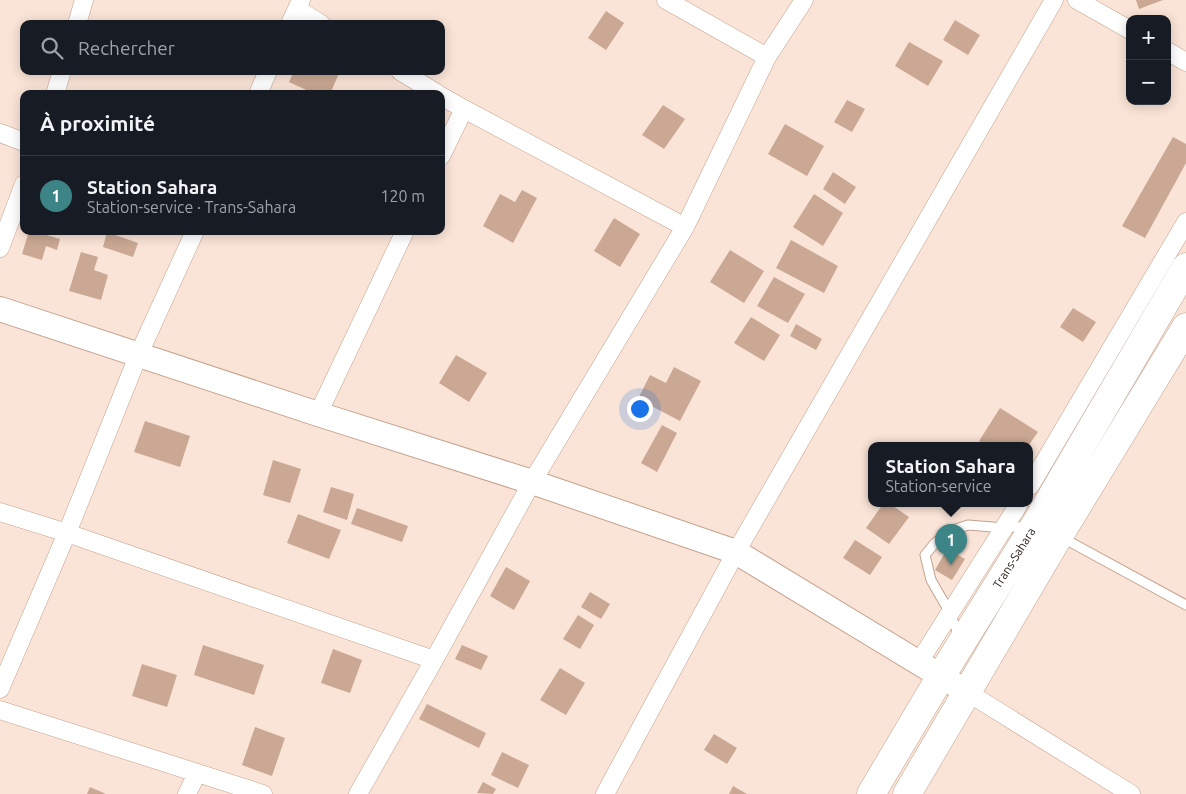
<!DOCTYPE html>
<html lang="fr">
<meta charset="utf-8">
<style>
:root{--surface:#171b24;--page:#242831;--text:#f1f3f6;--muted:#9ea1a6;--line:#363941;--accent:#3c8485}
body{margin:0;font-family:Ubuntu,sans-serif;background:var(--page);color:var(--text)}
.controls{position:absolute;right:15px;top:15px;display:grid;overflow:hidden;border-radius:10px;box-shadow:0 2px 12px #0003}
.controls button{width:45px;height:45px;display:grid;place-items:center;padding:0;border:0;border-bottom:1px solid var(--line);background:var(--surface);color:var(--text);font:25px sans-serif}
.you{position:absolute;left:639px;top:408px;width:18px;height:18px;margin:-12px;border:4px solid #fff;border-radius:50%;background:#1a73e8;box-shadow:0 0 0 8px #1a73e833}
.badge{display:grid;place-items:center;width:32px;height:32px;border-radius:50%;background:var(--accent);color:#fff;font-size:16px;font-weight:700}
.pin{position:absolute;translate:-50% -41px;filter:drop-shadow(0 1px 2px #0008)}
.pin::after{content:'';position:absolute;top:26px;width:18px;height:15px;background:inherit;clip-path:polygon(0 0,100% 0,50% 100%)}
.popup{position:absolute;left:868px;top:442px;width:165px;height:65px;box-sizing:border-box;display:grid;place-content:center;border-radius:10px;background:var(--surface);filter:drop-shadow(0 1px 4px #0005);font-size:16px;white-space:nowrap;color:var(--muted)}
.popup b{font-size:19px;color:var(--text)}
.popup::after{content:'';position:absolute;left:50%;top:100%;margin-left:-10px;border:10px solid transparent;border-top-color:var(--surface)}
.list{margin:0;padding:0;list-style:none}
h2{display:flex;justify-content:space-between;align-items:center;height:65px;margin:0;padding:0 20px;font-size:21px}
h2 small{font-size:16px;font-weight:400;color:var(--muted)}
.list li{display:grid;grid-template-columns:32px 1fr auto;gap:15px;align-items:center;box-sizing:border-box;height:80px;padding:0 20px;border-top:1px solid var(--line)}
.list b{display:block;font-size:19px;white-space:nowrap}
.list p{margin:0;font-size:16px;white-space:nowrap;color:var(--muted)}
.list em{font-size:16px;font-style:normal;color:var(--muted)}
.icon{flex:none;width:28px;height:28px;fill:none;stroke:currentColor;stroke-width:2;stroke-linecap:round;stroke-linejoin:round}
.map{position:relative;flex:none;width:1186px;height:794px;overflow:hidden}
.search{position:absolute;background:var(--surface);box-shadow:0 2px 12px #0003;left:20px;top:20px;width:425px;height:55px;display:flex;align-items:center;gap:12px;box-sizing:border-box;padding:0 18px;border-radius:10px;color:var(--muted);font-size:19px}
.panel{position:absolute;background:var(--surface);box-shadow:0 2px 12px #0003;left:20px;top:90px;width:425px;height:145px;border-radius:10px}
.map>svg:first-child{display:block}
</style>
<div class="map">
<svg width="1186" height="794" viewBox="0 0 1186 794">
<rect width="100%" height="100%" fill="#fae4d7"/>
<path fill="#caa893" d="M1136,0h27l-24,9z
M606,11l18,12 -18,27 -18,-12z
M955,20l25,15 -12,20 -25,-15z
M909,42l34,19 -15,25 -33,-20z
M294,71h46l-10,23h-15l-26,-12z
M847,100l18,9 -13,23 -18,-10z
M663,105l22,14 -21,30 -22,-14z
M785,124l39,22 -17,30 -39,-22z
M1173,137l13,7v19l-41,75 -23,-12z
M833,172l23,15 -11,17 -22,-15z
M522,190l15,8 -24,45 -30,-17 17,-32 15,8z
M814,194l29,19 -20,33 -30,-19z
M614,218l26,16 -20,33 -26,-16z
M29,231h4l27,8 -3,11 -11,-4 -4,14 -20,-6z
M107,232l31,11 -5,14 -30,-10z
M791,240l47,26 -14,27 -48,-25z
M730,250l34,21 -20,32 -34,-21z
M81,252l17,5 -4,13 14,5 -7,25 -32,-9z
M774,277l31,17 -17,29 -31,-17z
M1073,308l23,14 -13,20 -23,-15z
M751,317l29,18 -16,26 -30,-18z
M796,324l26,15 -6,11 -26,-14z
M456,355l31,18 -18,29 -30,-19z
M674,367l27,14 -21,40 -42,-22 12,-24 16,8z
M1000,408l38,24 -10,14h-41l-8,-5z
M145,421l45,15 -10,31 -46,-15z
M662,425l15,8 -20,39 -16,-9z
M273,460l28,9 -11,34 -27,-8z
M331,487l23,7 -7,26 -24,-8z
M883,504h7l19,13 -20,27 -23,-16z
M357,508l51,18 -6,16 -51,-18z
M298,514l43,16 -12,29 -42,-16z
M855,540l27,17 -12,18 -27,-17z
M947,549l18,10 -13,21 -17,-10z
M506,567l24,14 -16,29 -24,-14z
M590,592l20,12 -9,15 -20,-12z
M578,615l16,10 -14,24 -17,-10z
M203,645l61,20 -10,30 -60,-20z
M462,645l26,11 -7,14 -26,-11z
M333,649l29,11 -12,33 -29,-10z
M142,664l35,11 -10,32 -35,-11z
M560,668l25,15 -19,32 -26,-15z
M427,704l59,29 -7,15 -60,-29z
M255,727l30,11 -13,38 -30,-11z
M714,734l23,14 -10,16 -23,-14z
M502,752l27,13 -11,23 -27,-13z
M483,782l13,7 -3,5 -16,-1z
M733,786l14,8h-18z
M90,787l16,7h-19z"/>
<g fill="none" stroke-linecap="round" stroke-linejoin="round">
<defs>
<path id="lane" d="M1061,537l125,68
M959,636l-9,-23 -19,-33 -6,-25 10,-12 15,-12 18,-6 36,3 24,-2"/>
<path id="street" d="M666,0l101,57
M1077,0l53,30
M297,9l24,15
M77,24l7,-24
M290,24l11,-24
M1167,51l19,11
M400,71l38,23
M55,94l7,-23
M258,94l10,-23
M441,96l23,13 221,118
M0,133l24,9
M441,156l23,-47
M0,248l24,-64
M318,414l87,-183
M1030,486l156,-264
M0,512l67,21 367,127
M919,662l100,-158
M0,689l67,-156 71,-177 57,-125
M967,692l164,102
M0,710l263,84
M187,794l10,-21
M358,794l76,-134 98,-178 153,-255 82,-170 37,-57
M605,794l131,-242 318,-552"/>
<path id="secondary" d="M0,309l318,105 214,68 204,70 231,140"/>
<g id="primary">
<path id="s1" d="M871,794l70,-118 94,-151 151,-258"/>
<path d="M907,794l152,-258 127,-209"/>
</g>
</defs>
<use href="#lane" stroke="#c5a28e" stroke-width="11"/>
<use href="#street" stroke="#c5a28e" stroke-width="19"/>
<use href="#secondary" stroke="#c5a28e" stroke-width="26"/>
<use href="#primary" stroke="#c5a28e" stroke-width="29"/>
<use href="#lane" stroke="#fff" stroke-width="9"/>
<use href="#street" stroke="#fff" stroke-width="18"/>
<use href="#secondary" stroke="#fff" stroke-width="24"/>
<use href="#primary" stroke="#fff" stroke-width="28"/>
</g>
<g text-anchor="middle" stroke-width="4.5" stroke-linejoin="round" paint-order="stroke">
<g font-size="12" fill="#21150d" stroke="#fae4d7">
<text dy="4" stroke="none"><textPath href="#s1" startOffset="276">Trans-Sahara</textPath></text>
</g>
</g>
</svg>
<div class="controls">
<button>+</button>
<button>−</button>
</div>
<div class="you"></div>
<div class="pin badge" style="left:951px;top:565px">1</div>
<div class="popup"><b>Station Sahara</b>Station-service</div>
<div class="search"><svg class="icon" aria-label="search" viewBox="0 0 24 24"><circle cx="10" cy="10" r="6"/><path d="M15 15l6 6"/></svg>Rechercher</div>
<section class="panel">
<h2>À proximité<small></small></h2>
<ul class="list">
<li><span class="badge">1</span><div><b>Station Sahara</b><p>Station-service · Trans-Sahara</p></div><em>120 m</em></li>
</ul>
</section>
</div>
